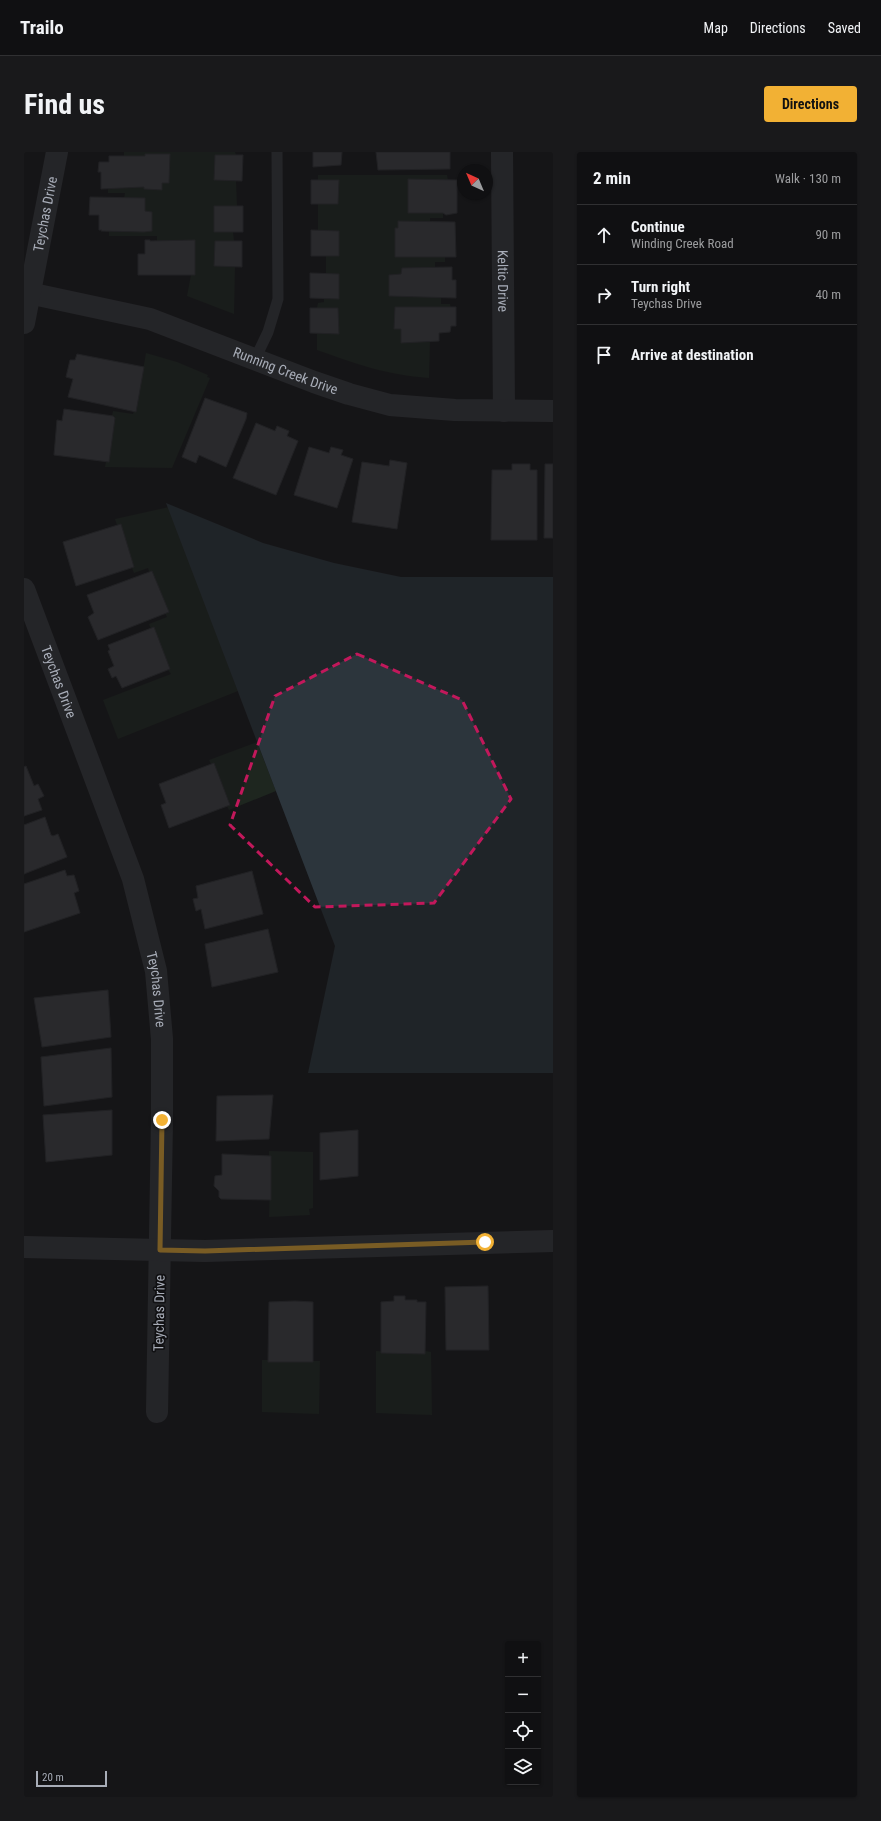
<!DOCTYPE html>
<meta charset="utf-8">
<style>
:root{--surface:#101012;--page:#19191b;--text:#f1f3f6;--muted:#9c9d9f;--line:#303032;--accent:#f2b134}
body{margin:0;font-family:"Roboto Condensed",sans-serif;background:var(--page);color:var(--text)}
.controls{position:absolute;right:12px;bottom:12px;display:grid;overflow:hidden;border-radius:4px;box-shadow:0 1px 3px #0004}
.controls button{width:36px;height:36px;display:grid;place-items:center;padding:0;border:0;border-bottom:1px solid var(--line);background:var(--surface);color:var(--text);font:20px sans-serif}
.compass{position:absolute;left:433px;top:12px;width:36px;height:36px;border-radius:50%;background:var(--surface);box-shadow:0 1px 3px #0004;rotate:316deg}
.scale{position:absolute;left:12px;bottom:10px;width:71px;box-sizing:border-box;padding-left:4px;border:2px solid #a8adb8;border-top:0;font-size:11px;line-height:14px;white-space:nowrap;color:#a8adb8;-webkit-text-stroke:3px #111113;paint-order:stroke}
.stop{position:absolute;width:12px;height:12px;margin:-9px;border:3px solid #f2b134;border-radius:50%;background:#fff}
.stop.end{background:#f2b134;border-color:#fff;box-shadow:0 1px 4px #0008}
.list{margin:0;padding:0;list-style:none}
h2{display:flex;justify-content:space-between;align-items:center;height:52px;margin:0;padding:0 16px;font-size:17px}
h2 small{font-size:13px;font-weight:400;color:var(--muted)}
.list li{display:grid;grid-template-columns:26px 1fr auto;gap:12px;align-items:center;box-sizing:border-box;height:60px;padding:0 16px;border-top:1px solid var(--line)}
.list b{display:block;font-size:15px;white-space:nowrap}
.list p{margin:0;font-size:13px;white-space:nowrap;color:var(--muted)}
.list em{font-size:13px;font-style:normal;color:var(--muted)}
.icon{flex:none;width:22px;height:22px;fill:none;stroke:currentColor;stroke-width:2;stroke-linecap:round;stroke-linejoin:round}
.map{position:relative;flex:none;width:529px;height:1645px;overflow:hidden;border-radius:4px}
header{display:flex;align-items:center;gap:24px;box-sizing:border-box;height:56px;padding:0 20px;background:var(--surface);border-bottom:1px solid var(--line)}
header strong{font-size:19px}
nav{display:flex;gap:22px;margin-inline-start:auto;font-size:14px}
.intro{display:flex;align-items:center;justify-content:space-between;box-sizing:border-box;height:96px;padding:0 24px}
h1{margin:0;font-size:28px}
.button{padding:10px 18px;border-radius:4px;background:var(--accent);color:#111;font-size:14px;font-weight:700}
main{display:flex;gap:24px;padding:0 24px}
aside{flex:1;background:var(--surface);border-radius:4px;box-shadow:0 1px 3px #0004}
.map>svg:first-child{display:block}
</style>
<header>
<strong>Trailo</strong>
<nav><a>Map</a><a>Directions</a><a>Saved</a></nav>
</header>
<div class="intro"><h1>Find us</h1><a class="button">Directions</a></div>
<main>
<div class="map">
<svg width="529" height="1645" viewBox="0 0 529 1645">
<rect width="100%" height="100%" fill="#161618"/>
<path fill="#1e261f" d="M100,0h111l1,3 -21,1 -1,24 22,1 1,25 -4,26 1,9 -19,1 -1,24h21l-1,48 -47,-18 4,-21 4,-1v-34l-38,1v-5h-48v-5l15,1 28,-2v-18l-7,-1 -21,-12 1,-6h-17v-4l36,-2 1,2 17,1 -17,-36v2h-21z
M294,23h129l1,6 -40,-2v34h35v5h-13v4h-32v6h-3v29h50v5h-10v5l-33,1 -1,6 -12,1v21l52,1v7h9l1,4 -56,-1 -1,22h7v14l29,-2 -1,37c-42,-3 -73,-14 -112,-28v-16h22l-1,-26h-21l1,-5 6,-1v-3l15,-1v-24h-13v-18h13v-25l-21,-1v-26h20l1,-24h-21z
M122,201l31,9 31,13 -1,2 3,1 -38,90 -67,-1 1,-5h3l6,-44 -3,-2 1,-5 20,3 1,-3h2z
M145,355l69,184 -120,48 -15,-39 68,-26 -3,-4 2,-1 -16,-41 -3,1 -2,-5 18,-7 -2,-4 4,-1 -17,-41h-3l-1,-3 -14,5 -2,-5 2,-1 -13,-43 -4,1 -2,-6z
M233,590l19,49 -47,19 -2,-4 3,-2 -16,-41 -3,1 -2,-4z
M245,999l44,1v56l-4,1 1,6 -41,2 2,-61h-2z
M352,1199l49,3v-3l6,1 1,63 -56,-2z
M238,1208h6v2h45v-1h7l-1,53 -57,-2z"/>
<path fill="#2c353c" d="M142,351l97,40 71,20 67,14h152v496h-245l27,-127z"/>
<path fill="#404145" stroke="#303034" d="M289,0h29l-1,13 -28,2z
M352,0h74v17l-72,1z
M121,2h25l-1,29h-7v7l-18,-1v-2l-43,2v-17h-3l1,-10h10v-6h36z
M191,3h28l-1,26 -28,-1z
M384,27l49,1v33l-11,2 -3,-2h-35z
M287,28h28l-1,24h-27z
M66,45l55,1v13l7,1v19l-8,1 -43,-1 1,-1h-3v-15h-10z
M190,54h29v26h-29z
M374,69l57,1 1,35h-61v-29h3z
M287,78l28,1v25h-28z
M121,88h5v1l45,-1v35h-57v-21h7z
M191,89h27v26l-28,-1z
M428,115v13h4v18l-67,-2v-21l12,-1 1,-6z
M286,121l29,1v25l-29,-1z
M371,155h61v19h-5l-1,6 -11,1v8l-38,2v-14h-7z
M286,156h28l1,26 -29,-1z
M53,202l67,13 -8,45 -68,-15 5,-18 -7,-2 4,-17h5z
M181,246l42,15 -1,6 -20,48 -27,-12 -3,8 -14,-6z
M40,257l49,7 2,2 -6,44 -55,-7 3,-35 5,1z
M232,271l19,8 2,-5 12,5 -2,5 11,5 -22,54 -43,-17z
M285,295l20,6 2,-6 12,3 -2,5 12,4 -16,49 -43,-13z
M366,308l17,3 -10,66 -45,-7 10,-60 27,4z
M488,312h18v6h7v70h-46l1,-70h20z
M521,312h8v74h-9z
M97,372l13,43 -58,19 -13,-44z
M128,419l17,41 -71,28 -10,-23 6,-4 -7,-18z
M130,475l16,42 -48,19 -6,-12 -4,2 -4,-9 6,-3 -6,-15 2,-1 -2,-5z
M190,611l16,42 -61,23 -8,-23 5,-2 -7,-19z
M2,614l8,20 4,-2 6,12 -6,3 4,11 -18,6v-49z
M21,665l6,18 2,1 5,-2 9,23 -43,17v-49z
M41,718l2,6 7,-1 5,16 -5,2 6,20 -56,19v-48z
M228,719l11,43 -58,15 -4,-20 -5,2 -3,-12 5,-1 -2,-12z
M244,777l10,43 -66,15 -7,-43z
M84,838l3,47 -69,10 -8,-49z
M87,896l1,49 -68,9 -3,-49z
M249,943l-4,44 -53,2 1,-45z
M88,958v45l-66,7 -3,-47z
M334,978v46l-38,4v-47z
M198,1002l49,2v44l-50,-1 -2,-2v-6l-5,-5 1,-10 7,-1z
M464,1134l1,64h-43l-1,-63z
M370,1144h11v4h12v2h9l-1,52 -44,-1v-51l13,-1z
M271,1149l18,1v60h-45l1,-60z"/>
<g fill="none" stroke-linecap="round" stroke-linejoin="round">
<path stroke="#37383d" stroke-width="11" d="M231,207l13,-27 10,-33 -1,-147"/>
<g stroke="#37383d" stroke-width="22">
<path id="s1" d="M478,0l2,259"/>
<path id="s2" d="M0,140l126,27 164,63 35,12 41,11 65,5 98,1"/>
<path id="s3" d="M0,171l33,-171"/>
<path id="s4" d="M0,437l109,290 23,92 6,68v81l-5,292"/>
<path d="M0,1095l181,4 348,-10"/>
</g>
</g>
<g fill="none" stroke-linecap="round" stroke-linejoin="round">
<path stroke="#f2b134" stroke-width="5" d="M138,968l-2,130 45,1 280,-9"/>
</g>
<path d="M0 0H529V1645H0ZM333,502l105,46 49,99 -77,104 -119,4 -85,-82 45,-129z" fill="#161618" fill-opacity=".55" fill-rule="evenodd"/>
<path fill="none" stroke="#c2185b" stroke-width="3" stroke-dasharray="8 5" stroke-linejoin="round" d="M333,502l105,46 49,99 -77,104 -119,4 -85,-82 45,-129z"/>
<g text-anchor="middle" stroke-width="3.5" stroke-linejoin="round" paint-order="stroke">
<g font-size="14" fill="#a8adb8" stroke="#111113">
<text dy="5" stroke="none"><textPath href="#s3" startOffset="111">Teychas Drive</textPath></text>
<text dy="5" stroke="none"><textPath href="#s1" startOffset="129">Keltic Drive</textPath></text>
<text dy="5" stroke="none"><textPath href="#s2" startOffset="274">Running Creek Drive</textPath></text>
<text dy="5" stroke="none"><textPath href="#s4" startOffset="99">Teychas Drive</textPath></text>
<text dy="5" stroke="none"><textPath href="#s4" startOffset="423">Teychas Drive</textPath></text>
<text transform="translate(135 1161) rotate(-89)" y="5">Teychas Drive</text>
</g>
</g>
</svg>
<div class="controls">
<button>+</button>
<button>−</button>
<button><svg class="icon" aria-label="locate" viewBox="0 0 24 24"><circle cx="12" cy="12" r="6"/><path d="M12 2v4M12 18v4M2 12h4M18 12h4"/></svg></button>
<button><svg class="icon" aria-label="layers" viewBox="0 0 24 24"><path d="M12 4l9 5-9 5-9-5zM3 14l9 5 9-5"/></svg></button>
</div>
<svg class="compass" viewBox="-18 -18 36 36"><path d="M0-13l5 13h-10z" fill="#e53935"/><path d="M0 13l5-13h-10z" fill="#9c9d9f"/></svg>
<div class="scale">20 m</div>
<div class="stop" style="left:461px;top:1090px"></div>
<div class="stop end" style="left:138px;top:968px"></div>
</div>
<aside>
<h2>2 min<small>Walk · 130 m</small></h2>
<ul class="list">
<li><svg class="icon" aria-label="ahead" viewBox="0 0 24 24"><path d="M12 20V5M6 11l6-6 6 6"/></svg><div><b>Continue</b><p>Winding Creek Road</p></div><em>90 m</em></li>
<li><svg class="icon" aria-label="right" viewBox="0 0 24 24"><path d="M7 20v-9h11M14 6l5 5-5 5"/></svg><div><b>Turn right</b><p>Teychas Drive</p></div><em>40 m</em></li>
<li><svg class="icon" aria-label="arrive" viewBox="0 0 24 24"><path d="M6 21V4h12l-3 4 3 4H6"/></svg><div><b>Arrive at destination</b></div></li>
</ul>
</aside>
</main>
